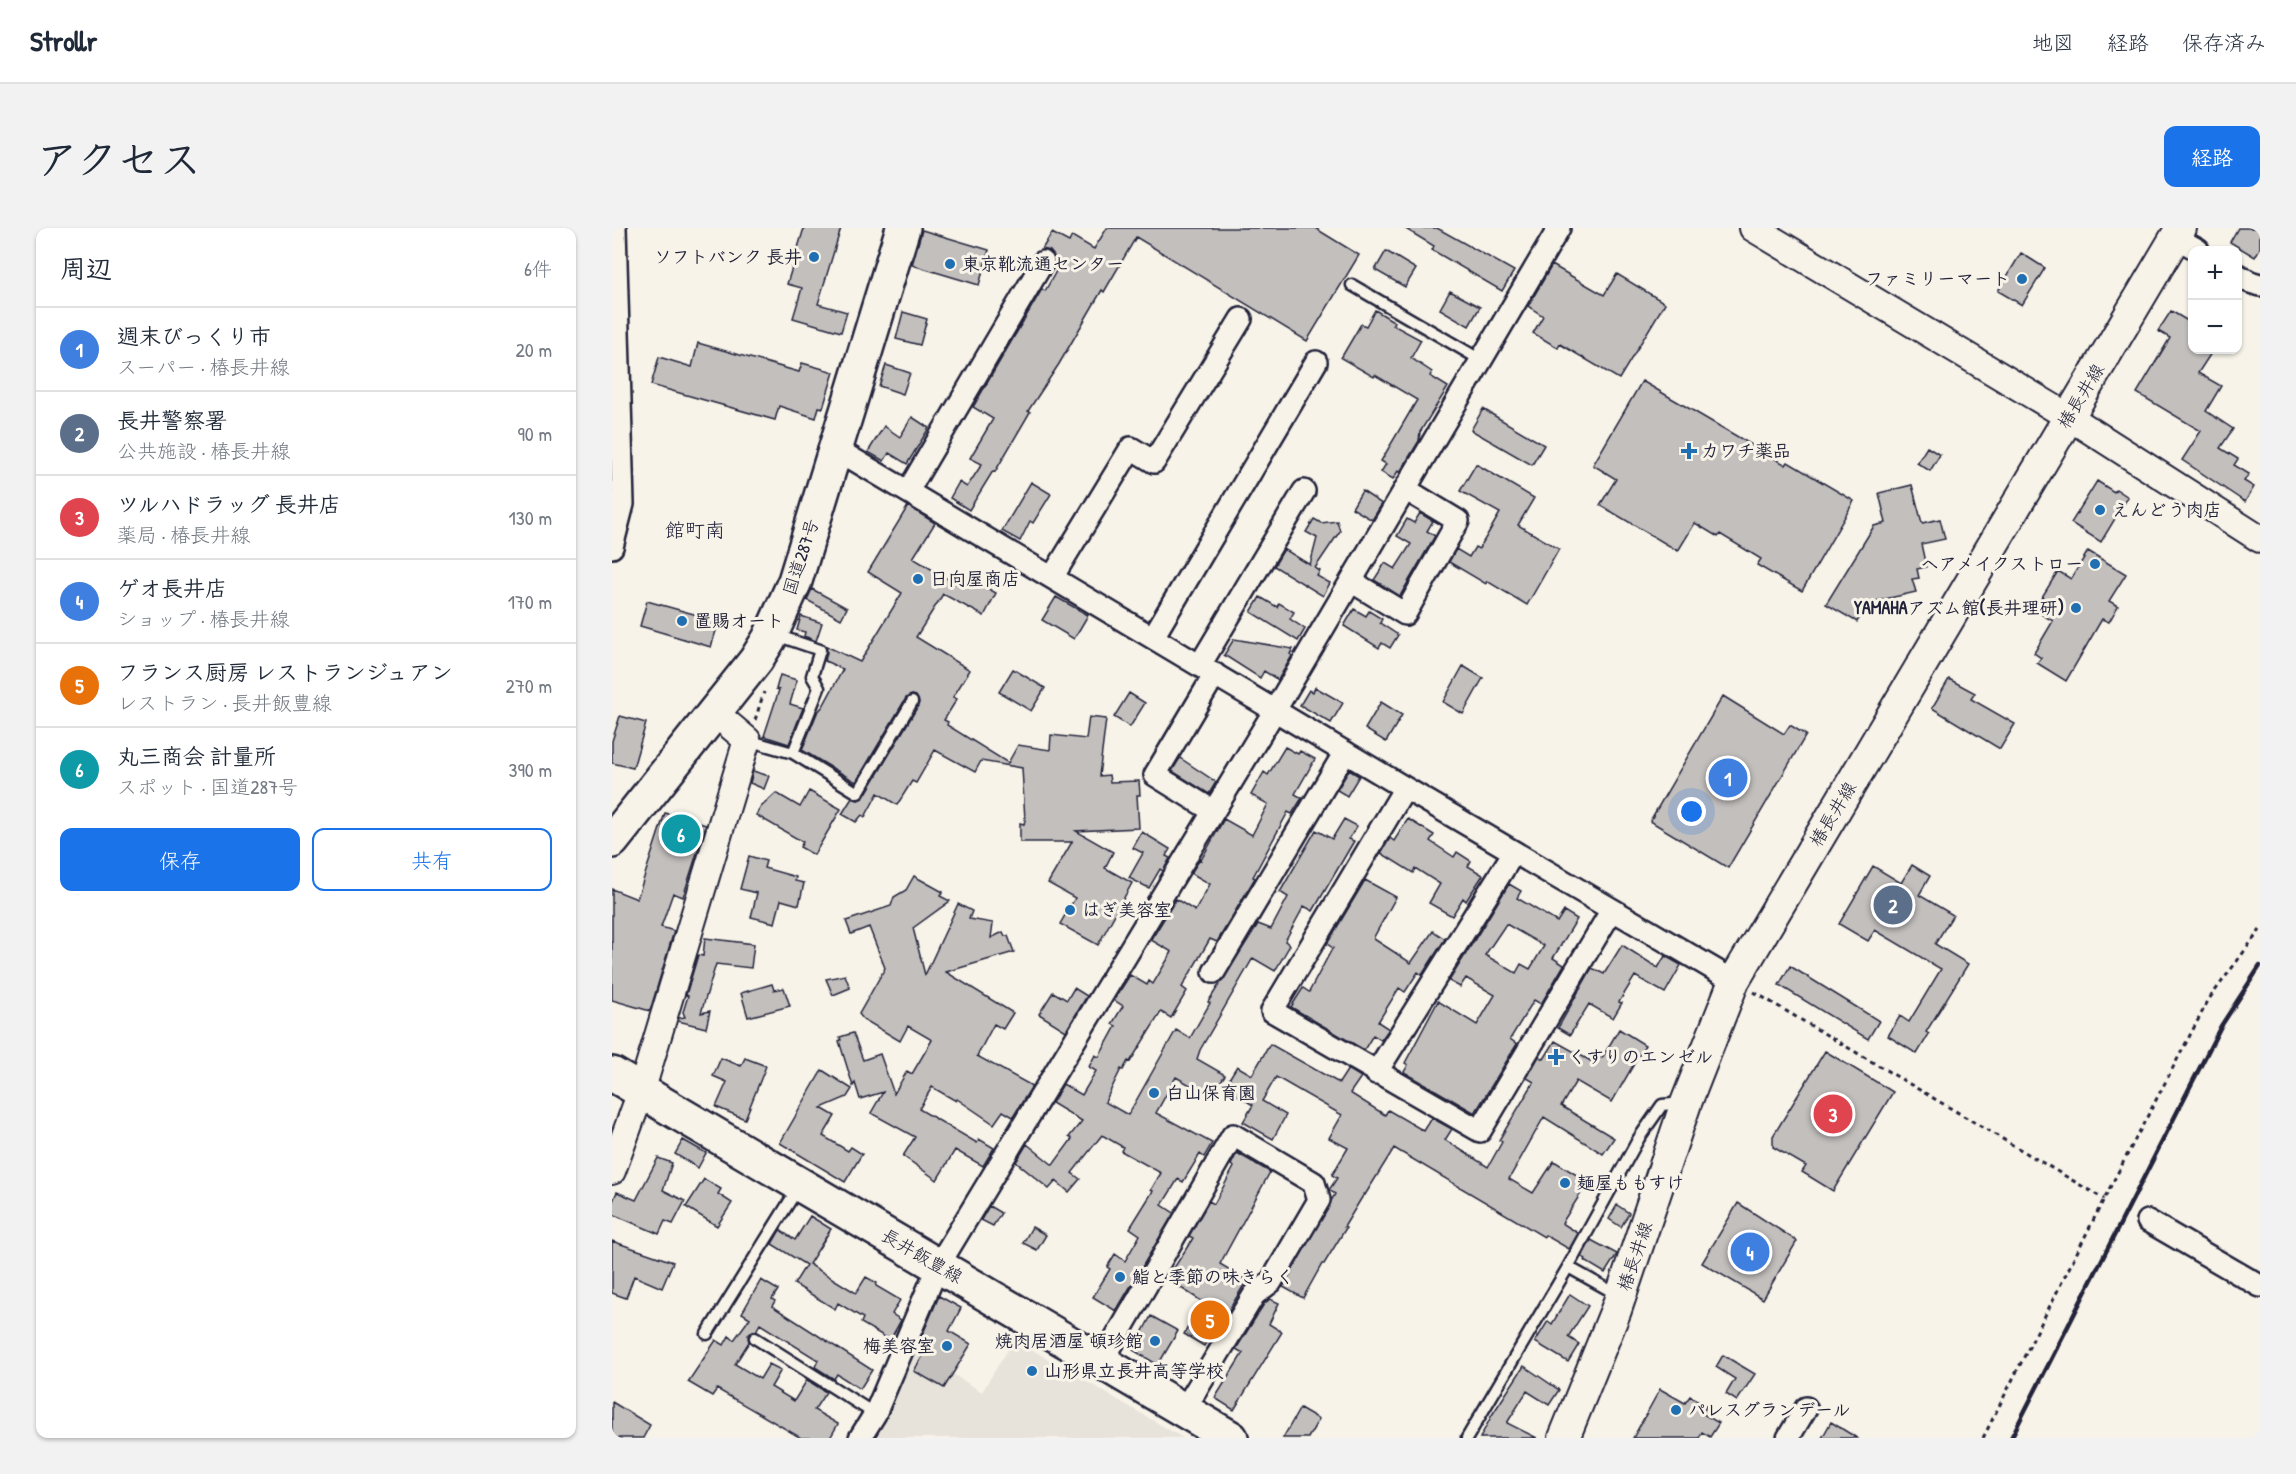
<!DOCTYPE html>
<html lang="ja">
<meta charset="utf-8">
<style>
:root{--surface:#fff;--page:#f2f2f3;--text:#1f2937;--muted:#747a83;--line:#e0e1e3;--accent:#1a73e8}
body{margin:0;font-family:"Patrick Hand","Klee One",sans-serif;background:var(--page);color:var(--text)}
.controls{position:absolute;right:18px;top:18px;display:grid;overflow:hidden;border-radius:12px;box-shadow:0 2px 4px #0004}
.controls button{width:54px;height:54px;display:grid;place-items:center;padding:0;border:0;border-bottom:2px solid var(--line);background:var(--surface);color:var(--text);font:30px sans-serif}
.you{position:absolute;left:1080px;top:584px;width:21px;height:21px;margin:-15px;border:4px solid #fff;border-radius:50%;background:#1a73e8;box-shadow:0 0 0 9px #1a73e833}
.badge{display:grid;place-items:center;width:39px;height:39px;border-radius:50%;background:var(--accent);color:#fff;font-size:20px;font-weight:700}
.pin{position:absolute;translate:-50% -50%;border:3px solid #fff;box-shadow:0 2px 6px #0006}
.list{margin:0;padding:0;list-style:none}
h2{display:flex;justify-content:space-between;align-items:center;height:78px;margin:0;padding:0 24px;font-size:26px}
h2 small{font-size:20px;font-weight:400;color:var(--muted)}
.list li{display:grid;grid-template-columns:39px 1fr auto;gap:18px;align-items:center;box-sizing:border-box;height:84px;padding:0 24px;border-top:2px solid var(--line)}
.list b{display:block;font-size:22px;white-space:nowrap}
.list p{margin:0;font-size:20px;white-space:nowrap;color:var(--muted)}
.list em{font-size:20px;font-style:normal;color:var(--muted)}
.actions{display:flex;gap:12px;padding:18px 24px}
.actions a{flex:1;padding:14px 0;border:2px solid var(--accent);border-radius:12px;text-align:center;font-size:21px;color:var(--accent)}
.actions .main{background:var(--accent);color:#fff}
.map{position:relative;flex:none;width:1648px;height:1210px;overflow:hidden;border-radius:12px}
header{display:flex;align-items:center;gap:36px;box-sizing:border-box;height:84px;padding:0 30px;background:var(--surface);border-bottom:2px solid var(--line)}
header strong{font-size:28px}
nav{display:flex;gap:33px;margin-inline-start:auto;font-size:21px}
.intro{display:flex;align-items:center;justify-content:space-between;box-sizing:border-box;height:144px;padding:0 36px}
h1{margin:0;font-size:42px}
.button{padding:15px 27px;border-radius:12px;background:var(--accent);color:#fff;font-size:21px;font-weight:700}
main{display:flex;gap:36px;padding:0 36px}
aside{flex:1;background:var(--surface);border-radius:12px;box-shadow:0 2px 4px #0004}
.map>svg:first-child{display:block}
</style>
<header>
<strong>Strollr</strong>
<nav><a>地図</a><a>経路</a><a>保存済み</a></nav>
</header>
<div class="intro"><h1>アクセス</h1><a class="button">経路</a></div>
<main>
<aside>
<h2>周辺<small>6件</small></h2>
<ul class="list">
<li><span class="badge" style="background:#3f7fe0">1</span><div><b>週末びっくり市</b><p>スーパー · 椿長井線</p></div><em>20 m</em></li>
<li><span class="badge" style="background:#5c6f8a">2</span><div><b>長井警察署</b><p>公共施設 · 椿長井線</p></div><em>90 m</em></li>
<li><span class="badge" style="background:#e0444e">3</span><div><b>ツルハドラッグ 長井店</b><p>薬局 · 椿長井線</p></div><em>130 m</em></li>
<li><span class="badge" style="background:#3f7fe0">4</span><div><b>ゲオ長井店</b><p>ショップ · 椿長井線</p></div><em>170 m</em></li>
<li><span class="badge" style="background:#e8710a">5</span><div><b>フランス厨房 レストランジュアン</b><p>レストラン · 長井飯豊線</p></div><em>270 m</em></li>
<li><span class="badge" style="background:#0f9aa8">6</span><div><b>丸三商会 計量所</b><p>スポット · 国道287号</p></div><em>390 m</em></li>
</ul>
<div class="actions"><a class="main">保存</a><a>共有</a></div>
</aside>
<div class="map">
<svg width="1648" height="1210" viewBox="0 0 1648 1210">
<rect width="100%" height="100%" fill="#f7f3e8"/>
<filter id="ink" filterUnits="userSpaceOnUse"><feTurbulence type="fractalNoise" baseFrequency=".0167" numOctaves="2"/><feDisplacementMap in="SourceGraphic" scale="12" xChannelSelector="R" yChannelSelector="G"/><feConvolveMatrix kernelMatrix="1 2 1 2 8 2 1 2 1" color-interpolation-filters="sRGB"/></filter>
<g filter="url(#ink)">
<path fill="#e7e3db" d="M402,1111l169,99h-315l44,-89 70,43z"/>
<path fill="#c2bfbd" stroke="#22223b" stroke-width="1.5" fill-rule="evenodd" d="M192,0h37l-23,76 29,8 -6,20 -48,-14 9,-30 -15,-4z
M495,0h208l44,27 -52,86 -171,-104 -32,55 -2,-2 -43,74 -31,47 2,1 -35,60 -2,-1 -24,39 -19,-12 9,-16 8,5 15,-23 -12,-6 23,-39 -20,-12 69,-118 3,2 15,-27 -4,-3 -6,-10 -8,-2 10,-16 17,9 3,-6 22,13z
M792,0h33l77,43 -12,20 -70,-41 2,-4z
M1626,0h22v20l-5,9 -25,-15z
M310,2l67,20 -10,35 -67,-20z
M774,23l30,18 -11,18 -30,-17z
M1409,25l24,15 -23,37 -24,-14z
M940,37l52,30 13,-21 48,29 -46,76 -59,-35 -2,4 -25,-15 10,-17 -15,-10z
M838,63l30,16 -11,19 -29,-17z
M763,82l20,12 -2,3 28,15 -10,18 21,14 -2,4 18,11 -28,45 -1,9 -19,31 -2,-1 -5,8 -12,-7 5,-8 -5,-3 36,-61 -42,-25 -1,2 -33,-19 20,-34 5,2z
M1559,83l22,13v26h20l-15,23 23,13 -15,25 27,18 -13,19 18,11 -4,6 15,9 -5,7 10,6 -9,15 -63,-42 19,-29 -64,-38 33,-55 -12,-7z
M291,84l24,7 -7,26 -24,-6z
M86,115l101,29 3,-9 32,9 -11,36 -4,-1 -3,11 -37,-12 -4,14 -124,-35 8,-28 33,10z
M274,137l24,8 -7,21 -24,-8z
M1030,153l144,84 2,-3 66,39 -52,90 -45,-26 4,-6 -41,-25 -2,3 -23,-14 -17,28 -78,-46 16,-26 -23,-14z
M871,181l61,36 -12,20 -61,-35z
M300,189l17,11 -22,36 -18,-11 -5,8 -16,-9 16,-26 16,11z
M1315,219l13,8 -10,16 -13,-8z
M864,236l58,34 -16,27 41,24 -32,56 -40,-24 -1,3 -37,-22 7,-13 13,8 6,-10 4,2 21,-36 -40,-22z
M1485,253l17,11 2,-3 12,8 -27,45 -30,-19z
M419,254l20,12 -18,29 -3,-2 -10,20 -18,-10z
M1300,257l10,38 18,-4 5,20 -24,5 5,23 -9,2 2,9 -7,1 4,13 -48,11 -11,19 -31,-18 48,-78 12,-3 -7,-30z
M750,263l20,13 -10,16 -20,-12z
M296,278l27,17 -22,35 41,25 6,-10 36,20 -12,23 -41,-22 -27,43 54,33 -17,27 4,2 -13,21 4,2 -1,3 61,38 10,-18 32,5 1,-15 35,4 3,-22 17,2 -7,57 10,-1 1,7 29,-1 1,14h-3l2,33 -63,3 37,21 -8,16 27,15 -34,62 -38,-21 15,-26 -27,-15 24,-41h-52v-19l4,1 1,-4 -3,-52 -41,-7 -6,11 -40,-22 -19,33 -4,-2 -15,24 -19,-12 -13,24 -3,-2 -6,7 -14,-8 10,-16 6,2 6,-3 54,-91 1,-4 -3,-6 -4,-1 -6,3 -50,84 -54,-32 15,-37 6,-7 20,-37 -18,-8 2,-9 -1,-6 34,16 42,-69 -34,-21z
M808,285l13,8 -6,10 8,5 -35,60 -26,-16 11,-17 10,6 16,-25 -14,-8 10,-17 7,4z
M702,291l7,4 16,-2 3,10 -25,37 5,3 -3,5 13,7 -7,13 -49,-30 10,-17 26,16 7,-27 -11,-6z
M1476,323l38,23 -17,27 9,5 -9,16 -7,-3 -36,62 -29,-18 4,-5 -7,-5 19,-32 -19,-11 24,-39 13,8z
M200,361l35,19 -6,11 -34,-19z
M444,369l32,18 -14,24 -32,-19z
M648,369l17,10 2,-4 15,9 -4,7 15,10 -7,12 -47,-29z
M35,373l72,20 -8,26 -71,-21z
M742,381l12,7 3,-5 13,8 -2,4 18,12 -8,13 -8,-5 -3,5 -35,-22z
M189,388l21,7 -6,18 -12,-5 1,-4 -8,-2z
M622,411l59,10 -3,5 2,2 -14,24 -14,-9 -4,7 -36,-23z
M851,438l20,12 -20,36 -20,-12z
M401,441l32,19 -14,23 -32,-19z
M168,447l17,5 -7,24 13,4 -14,36 -25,-8 15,-46 -3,-1z
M1337,451l26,14 -4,6 44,25 -15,25 -68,-41z
M703,459l28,16 -12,20 -31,-18 9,-15 4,2z
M517,465l16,10 -15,24 -16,-10z
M1111,468l61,38 6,-9 16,10 -78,133 -78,-47z
M769,474l21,13 -16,27 -21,-13z
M8,488l26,7 -13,45 -21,-5v-22z
M673,519l13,7 2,-3 15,8 -20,35 7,4 -10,16 -4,-2 -35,65 2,1 -38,64 -7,-3 -28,48 5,4 -16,27 -10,-6 -31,50 -2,-1 -5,9 -2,-1 -16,33 23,13 48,-85 14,8 20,-35 -2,-1 50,-78 13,5 17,-32 -8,-5 36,-62 16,9 12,-20 13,7 -8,13 5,2 -41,70 -9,-5 -19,35 5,4 -15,26 -22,-13 -53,92 -3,9 28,16 -9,14 -5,-3 -5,8 -30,-17 -20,36 56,30 -8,14 -4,-3 -17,28 -5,-3 -16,26 12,8 -58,98 -23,-14 17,-28 -3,-2 8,-13 10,7 15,-26 -10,-7 23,-37 -2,-1 10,-17 -40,-22 2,-4 -21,-12 -30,38 8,6 -11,13 -13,-11 -7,8 -33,-27 11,-18 26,21 19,-26 -3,-2 13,-16 -30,-18 11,-19 19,11 14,-24 -7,-4 6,-12 4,2 17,-31 -4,-2 11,-18 -9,-6 16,-25 17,10 2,-4 4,3 19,-32 -21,-12 25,-41 19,12 15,-27 -19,-11 9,-14 1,1 23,-41 28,16 16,-31 -17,-9 13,-23 4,3z
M568,530l36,24 -7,12 -37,-23z
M737,542l10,6 -12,20 -10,-6z
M141,543l16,5 -5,13 -14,-6z
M197,563l32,18 -27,46 -14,-8 3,-5 -47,-27 5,-8 15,-14 24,14z
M53,585l41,12 -23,72 -10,-4 -12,34 13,4 -24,80 -38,-11v-111l25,10z
M796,591l26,16 -4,6 24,16 3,-5 14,9 -3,5 15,9 -17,26 -3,-3 -11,18 -23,-13 11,-19 -25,-16 -2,5 -32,-20 9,-15 4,3z
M530,604l28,17 -4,7 4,2 -7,13 -3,-2 -11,19 -20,-10 14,-25 -10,-5z
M137,628l17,5 -2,7 32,9 -1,4 9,2 -5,22 -18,-5 -6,23 -24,-6 6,-24 -17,-4z
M1300,637l18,11 -11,19 34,20 -18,29 33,20 -42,68 3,2 -12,20 -29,-18 12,-20 9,6 32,-53 -66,-39 -7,11 -29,-17 34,-58 28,17z
M302,648l29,16 -3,4 10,5 -37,27 12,47 33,-71 14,7 -3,8 24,4 -2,15 12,-6 2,4h3l6,16 -68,20 67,41 -10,16 -9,-5 -17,32 55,30 -19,31 -10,-6 -9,13 -37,-25 -1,2 -24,-14 -13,22 58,34 2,-4 15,9 -11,18 -28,-16 -18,30 -34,-24 12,-19 -44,-24 12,-21 -23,7 -5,-16 -2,3 -14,-45 2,-1 -1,-3 13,-4 10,27 17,-6 14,40 13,-23 5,3 20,-34 -24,-14 -8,15 -37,-22 -4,-5 26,-46 -16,-41 -18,7 -5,-13 45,-15 3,-9 12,-7z
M753,652l31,17 -22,40v2l37,24 22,-32 12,8 -23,36 -4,-3 -13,20 -6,-4 -21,34 11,7 -8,11 -8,-5 -9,15 -73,-43 12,-19 6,4 23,-43 1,-1 -6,-4z
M897,656l12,7 -4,7 40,24 7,-11 13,8 -24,39 11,7 -23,39 -7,-4 -24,39 7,5 -42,69 -71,-41 4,-7 -3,-2 33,-62 39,24 18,-30 -29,-17 -6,9 -11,-6zM894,696l38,22 -14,23 -9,-5 -5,9 -31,-18z
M93,710l49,6 -3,24 -35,-4 -15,49 9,-2 -4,17 -28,-7 1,-3 6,-1 -2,-5 5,-16 -2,-1 12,-40 5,1z
M1010,717l36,23 7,-12 16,9 -16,28 -30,-17 -16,26 3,1 -9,15 -24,-14 -19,31 -12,-7 34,-60 12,6z
M1178,738l89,55 -11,18 -89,-54z
M233,747l5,13 -17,7 -7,-16z
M160,756l2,6 10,-2 6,18 -42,11 -7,-24z
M462,760l13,8 -21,35 -27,-17 14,-22 14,8z
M1007,801l26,16 -33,57 -36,-21 -15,25 53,32 -11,16 -59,-37 -35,62 24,14 21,-32 34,21 -26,41 16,10 -9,16 -24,-14 -1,2 -150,-89 -29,47 -1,-1 -20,33 2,1 -22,36h-2l-19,34 -20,-11 52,-93 -6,-4 8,-12 -5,-3 16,-27 -19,-10 13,-23 -66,-38 -14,24 24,14 -13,24 -30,-17 10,-17 -29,-18 13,-21 15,9 18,-31 69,39 9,-14 13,8 -11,16 35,22 3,-5 36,21 8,-13 20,11 -7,11 43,27 14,-25 -3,-2 35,-58 -7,-4 12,-22 5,3 11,-18 41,23 4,-7 2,1z
M1213,823l68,41 -60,99 -31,-19 4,-6 -33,-19v-11z
M109,830l20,8 4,-8 21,8 -21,53 -29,-12 11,-25 -14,-6z
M210,842l30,19 -5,8 -26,11 14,8 -12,20 25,15 3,-4 11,7 -17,28 -65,-39z
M71,912l23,13 -8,15 -23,-14z
M625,925l33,19 -50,92 27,16 -33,55 -3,-2 -7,13 -20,-12 19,-32 -36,-23 26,-41 -4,-2 20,-35 5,3 20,-37 -3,-2z
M46,930l14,5 -9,27 22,11 -12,23 -8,-3 -6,13 -47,-20v-11l5,-11 19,8z
M92,951l17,10 -3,5 14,9 -15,23 -31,-19z
M1126,975l59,38 -34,58 -61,-36z
M1005,977l12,8 -8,14 -12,-8z
M377,978l12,7 -8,13 -12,-6z
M198,988l21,13 -22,35 47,29 10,-16 11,6 -1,3 24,14 -8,14 9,6 -11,20 -29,-17 2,-5 -25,-15 -3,6 -41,-25 12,-19 -34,-21 8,-14 15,10z
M420,999l14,8 -9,15 -14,-7z
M979,1012l26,14 -12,19 -20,-12 1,-2 -4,-2z
M0,1013l61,21 -11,26 -28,-12 -8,22 -14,-5z
M149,1052l17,10 -6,9 3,2 -3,5 100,64 -12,19 -23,-15 -3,5 -19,-12 3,-7 -58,-36 -4,7 -8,4 1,7 -14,22 25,15 9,-15 12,6 -10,17 23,14 13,-21 19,12 -12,18 24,14 -8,14h-29l-84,-49 -5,7 -24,-14 28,-42 8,5 5,-9 5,4 16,-22 -8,-5z
M958,1066l18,12 -20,31 11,7 -11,18 -33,-20 13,-21 4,3z
M327,1068l22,12 -12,23 22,13 -27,44 -30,-17 14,-24 -4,-2 3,-4 -6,-3z
M658,1071l9,4 -10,21 13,8 -48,78 -19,-12 28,-45 -7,-4 28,-45z
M539,1088l27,15 -20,34 -25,-15z
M1111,1127l32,19 -18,27 -11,-7 9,-15 -19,-12z
M912,1138l35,24 -10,15 -22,-14 -20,32 30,15h-57l12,-23z
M1048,1161l25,14 5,-7 16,10 -3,8 16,9 -9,14 -8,-5 -3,6h-66z
M0,1174l38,23 -7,13h-31z
M688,1180l19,11 -11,19h-25z
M1219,1194l26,16h-35z"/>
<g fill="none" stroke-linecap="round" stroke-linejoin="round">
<defs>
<path id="service" d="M740,57l129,75
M164,407l44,15 -8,26 7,12 -26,65
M135,512l46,13 65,40 54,-91
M956,1039l52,29
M95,1106l91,-146
M143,1110l120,76
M855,1210l101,-171 71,-129 23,-33 21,-2"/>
<path id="minor" d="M1563,9l23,13
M1626,47l12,7 10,3
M224,221l569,339 329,193
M296,263l135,-229
M0,319l11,-43 -8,-276
M441,348l78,-128 23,14 87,-143
M739,353l54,33 53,-93 -53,-32
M541,409l163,-275
M588,437l104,-174
M793,560l-133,223 208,120 132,-221
M601,583l-58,-36 60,-101
M602,744l131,-220
M764,845l138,-221
M1536,993l112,65
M490,1134l131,-227 81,48 5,17 -48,82 -17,13 -70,115
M248,1210l15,-24 63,-148 337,-556 284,-482
M1176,1210l18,-30"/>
<path id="tertiary" d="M1141,0l316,189 191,122
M0,943l29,-79 106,-352 -32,-27"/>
<path id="secondary" d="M952,1210l52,-128 70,-207 48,-122 447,-753"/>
<path id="primary" d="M0,846l619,364"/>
<path id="trunk" d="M0,613l144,-181 13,-21 26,-58 108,-353"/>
</defs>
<use href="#service" stroke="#22223b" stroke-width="15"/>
<use href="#minor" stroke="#22223b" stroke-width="26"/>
<use href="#tertiary" stroke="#22223b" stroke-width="30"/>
<use href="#secondary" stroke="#22223b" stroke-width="34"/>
<use href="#primary" stroke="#22223b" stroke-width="38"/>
<use href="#trunk" stroke="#22223b" stroke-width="38"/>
<path stroke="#22223b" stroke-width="3" stroke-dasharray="4.5 4.5" stroke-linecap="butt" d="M143,492l9,-28
M1142,764l350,207
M1371,1210l121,-239 105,-200 51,-69"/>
<use href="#service" stroke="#f7f3e8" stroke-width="10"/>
<use href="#minor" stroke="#f7f3e8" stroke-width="21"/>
<use href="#tertiary" stroke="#f7f3e8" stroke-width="26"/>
<use href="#secondary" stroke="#f7f3e8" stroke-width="30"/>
<use href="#primary" stroke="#f7f3e8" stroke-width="33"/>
<use href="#trunk" stroke="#f7f3e8" stroke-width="33"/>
<path stroke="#22223b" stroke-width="4.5" d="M1399,1210l210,-412 39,-60"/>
</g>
</g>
<g fill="#1f6fb2" stroke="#f7f3e8" stroke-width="2">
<circle cx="202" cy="29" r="6"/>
<circle cx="338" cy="36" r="6"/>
<circle cx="1410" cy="51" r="6"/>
<path d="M1074 214h6v6h6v6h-6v6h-6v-6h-6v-6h6z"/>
<circle cx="1488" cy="282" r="6"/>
<circle cx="1483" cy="336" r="6"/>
<circle cx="306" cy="351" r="6"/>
<circle cx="1464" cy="380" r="6"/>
<circle cx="70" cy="393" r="6"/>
<circle cx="458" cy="682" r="6"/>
<path d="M941 820h6v6h6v6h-6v6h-6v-6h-6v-6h6z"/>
<circle cx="542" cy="865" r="6"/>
<circle cx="953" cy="955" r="6"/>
<circle cx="508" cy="1049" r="6"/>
<circle cx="543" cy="1113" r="6"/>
<circle cx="335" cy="1118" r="6"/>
<circle cx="420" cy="1143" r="6"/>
<circle cx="1064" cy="1182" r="6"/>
</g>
<g text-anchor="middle" stroke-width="6" stroke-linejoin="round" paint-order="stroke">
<g font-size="18" font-weight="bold" fill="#22223b" stroke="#f7f3e8" text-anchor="start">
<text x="190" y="35" text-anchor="end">ソフトバンク 長井</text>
<text x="350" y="42">東京靴流通センター</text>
<text x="1398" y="57" text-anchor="end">ファミリーマート</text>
<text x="1089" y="229">カワチ薬品</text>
<text x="1500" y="288">えんどう肉店</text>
<text x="1471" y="342" text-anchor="end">ヘアメイクストロー</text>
<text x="318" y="357">日向屋商店</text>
<text x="1452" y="386" text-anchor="end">YAMAHAアズム館(長井理研)</text>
<text x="82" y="399">置賜オート</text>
<text x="470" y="688">はぎ美容室</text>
<text x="956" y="835">くすりのエンゼル</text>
<text x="554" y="871">白山保育園</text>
<text x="965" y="961">麺屋ももすけ</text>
<text x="520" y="1055">鮨と季節の味きらく</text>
<text x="531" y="1119" text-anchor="end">焼肉居酒屋 頓珍館</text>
<text x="323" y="1124" text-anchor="end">梅美容室</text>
<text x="432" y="1149">山形県立長井高等学校</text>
<text x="1076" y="1188">パレスグランデール</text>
</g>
<g font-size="18" fill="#22223b" stroke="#f7f3e8">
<text transform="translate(1469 168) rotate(-59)" y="6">椿長井線</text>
<text transform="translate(189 329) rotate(-72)" y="6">国道287号</text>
<text transform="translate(1221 586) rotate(-59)" y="6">椿長井線</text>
<text transform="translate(310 1028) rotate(30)" y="6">長井飯豊線</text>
<text transform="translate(1023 1028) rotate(-71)" y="6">椿長井線</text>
</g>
<g font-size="20" fill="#22223b" stroke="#f7f3e8">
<text x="83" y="309">館町南</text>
</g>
</g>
</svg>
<div class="controls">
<button>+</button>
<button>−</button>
</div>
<div class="you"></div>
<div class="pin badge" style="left:1116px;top:550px;background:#3f7fe0">1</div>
<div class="pin badge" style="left:1281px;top:677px;background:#5c6f8a">2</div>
<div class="pin badge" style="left:1221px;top:886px;background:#e0444e">3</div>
<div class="pin badge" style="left:1138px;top:1024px;background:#3f7fe0">4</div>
<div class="pin badge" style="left:598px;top:1092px;background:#e8710a">5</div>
<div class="pin badge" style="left:69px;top:606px;background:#0f9aa8">6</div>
</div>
</main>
